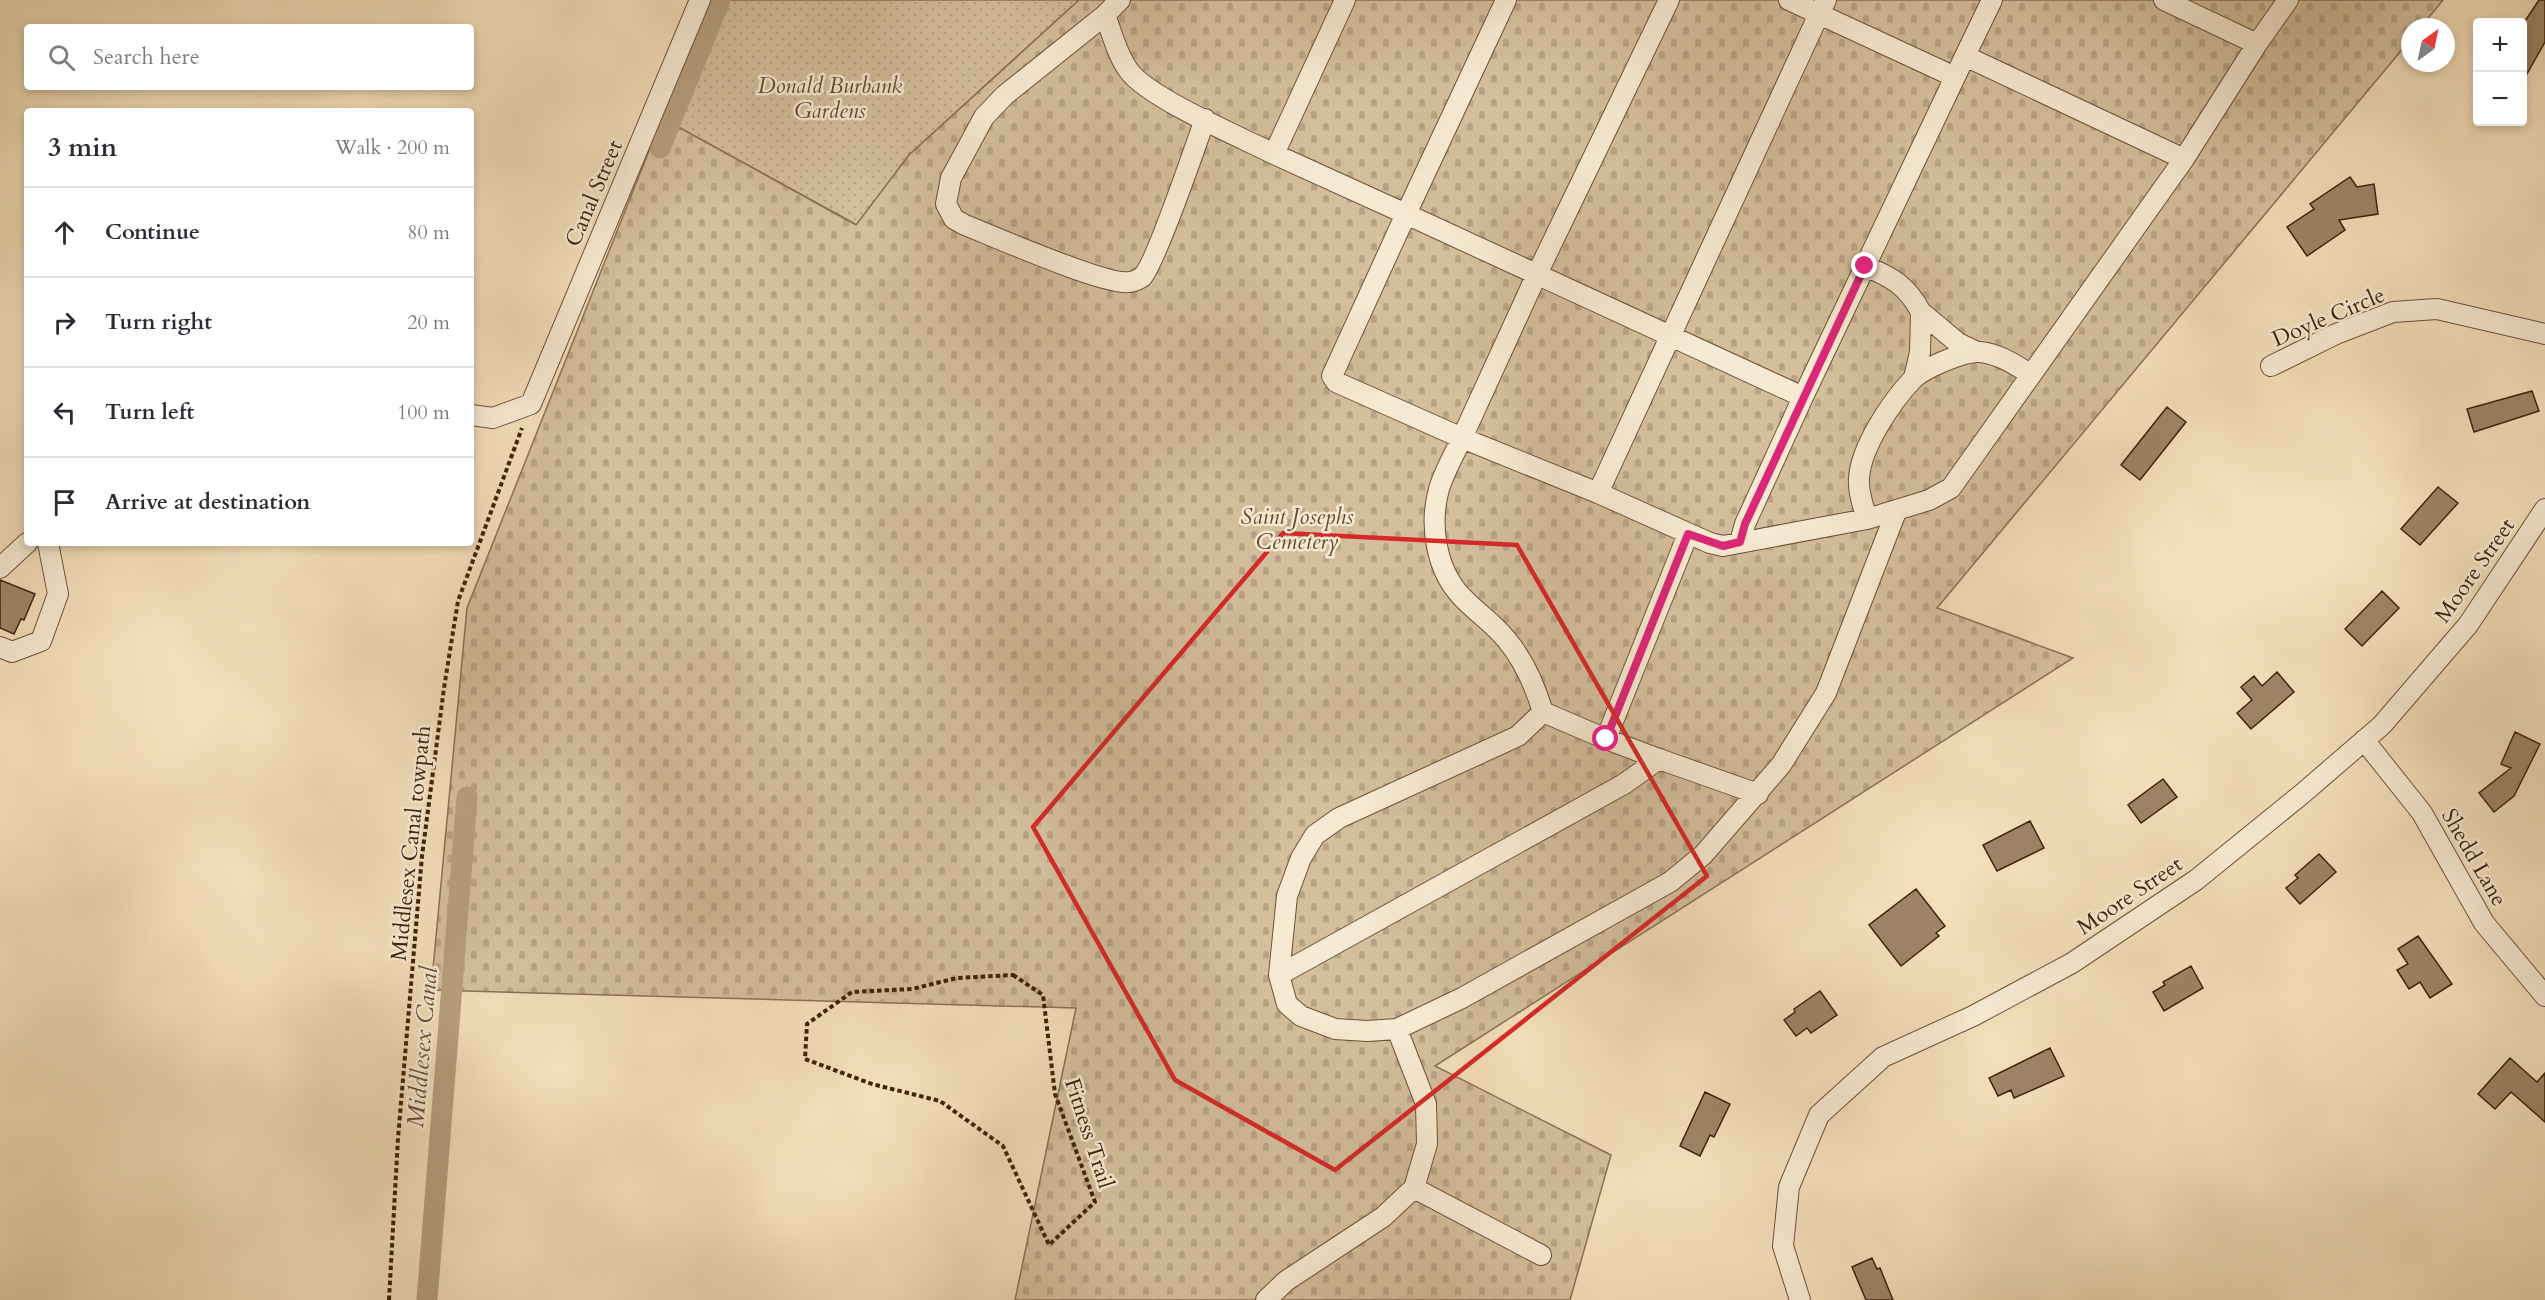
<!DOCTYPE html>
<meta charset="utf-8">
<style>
:root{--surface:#fff;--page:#f2f2f3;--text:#2b2b33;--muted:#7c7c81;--line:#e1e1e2}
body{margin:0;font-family:Cardo,serif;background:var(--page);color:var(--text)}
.controls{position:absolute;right:18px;top:18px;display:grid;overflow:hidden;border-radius:6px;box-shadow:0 3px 9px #0003}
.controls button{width:54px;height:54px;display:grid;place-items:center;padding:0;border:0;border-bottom:2px solid var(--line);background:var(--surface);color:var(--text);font:30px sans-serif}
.compass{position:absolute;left:2401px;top:18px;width:54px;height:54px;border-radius:50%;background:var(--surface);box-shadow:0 3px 9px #0003;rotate:33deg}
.stop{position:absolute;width:18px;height:18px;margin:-14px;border:4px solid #db2777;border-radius:50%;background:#fff}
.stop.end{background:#db2777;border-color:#fff;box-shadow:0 2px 6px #0008}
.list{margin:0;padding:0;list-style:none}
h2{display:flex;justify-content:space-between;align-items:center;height:78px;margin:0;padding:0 24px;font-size:26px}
h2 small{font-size:20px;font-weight:400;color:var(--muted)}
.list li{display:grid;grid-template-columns:39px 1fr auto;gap:18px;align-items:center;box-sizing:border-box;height:90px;padding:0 24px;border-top:2px solid var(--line)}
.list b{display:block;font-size:22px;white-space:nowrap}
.list em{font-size:20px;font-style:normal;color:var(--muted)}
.icon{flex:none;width:33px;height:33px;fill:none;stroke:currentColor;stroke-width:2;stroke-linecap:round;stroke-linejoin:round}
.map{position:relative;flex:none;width:2545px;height:1300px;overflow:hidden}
.search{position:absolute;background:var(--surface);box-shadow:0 3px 9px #0003;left:24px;top:24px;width:450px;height:66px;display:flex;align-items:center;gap:15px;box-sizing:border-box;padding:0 21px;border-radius:6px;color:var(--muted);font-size:22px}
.panel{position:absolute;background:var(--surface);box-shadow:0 3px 9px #0003;left:24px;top:108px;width:450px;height:438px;border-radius:6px}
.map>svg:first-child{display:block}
</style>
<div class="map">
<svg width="2545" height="1300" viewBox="0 0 2545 1300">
<defs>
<pattern id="grass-dots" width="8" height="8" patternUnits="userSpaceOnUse" patternTransform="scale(1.5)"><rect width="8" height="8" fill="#d4be9c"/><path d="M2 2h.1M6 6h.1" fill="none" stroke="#b7a385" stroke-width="1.8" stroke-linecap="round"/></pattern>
<pattern id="cemetery-stones" width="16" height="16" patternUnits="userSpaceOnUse" patternTransform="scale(1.5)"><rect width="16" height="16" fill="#d4be9c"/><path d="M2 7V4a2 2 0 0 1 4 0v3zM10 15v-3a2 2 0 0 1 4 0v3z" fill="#b7a385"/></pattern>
</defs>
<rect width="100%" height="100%" fill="#f3deb9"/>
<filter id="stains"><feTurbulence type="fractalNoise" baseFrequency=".00333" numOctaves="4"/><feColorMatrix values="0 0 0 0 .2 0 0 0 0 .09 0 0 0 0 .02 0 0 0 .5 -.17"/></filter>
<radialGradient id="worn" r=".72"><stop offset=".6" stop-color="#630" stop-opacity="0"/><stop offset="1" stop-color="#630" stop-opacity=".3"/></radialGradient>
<path fill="url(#grass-dots)" stroke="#8a7054" stroke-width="1.5" d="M712,0h367l-170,155 -52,70 -195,-107z"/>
<path fill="url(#cemetery-stones)" stroke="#8a7054" stroke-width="1.5" d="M1079,0h1364l-22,27h-11v13l-473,568 136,50 -638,408 176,89 -41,145h-555l61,-292 -645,-18 36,-382 195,-490 194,107 53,-70z"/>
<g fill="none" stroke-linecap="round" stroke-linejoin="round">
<path stroke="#b69e7e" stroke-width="21" d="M660,148l60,-148
M427,1300l40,-503"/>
</g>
<path fill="#9d8466" stroke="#3f220c" stroke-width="1.5" d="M2539,0h6v42l-22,39v-57z
M2350,177l7,10 17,-3 4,30 -39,6 6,10 -38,26 -20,-29 27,-18 -4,-5z
M2532,391l7,20 -65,21 -7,-23z
M2167,407l19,15 -46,58 -19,-15z
M2438,487l20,16 -38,42 -19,-16z
M0,580l35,14 -11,26 -3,-1 -7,15 -14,-6z
M2382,591l17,17 -37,38 -17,-17z
M2277,672l17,20 -43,37 -14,-16 15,-13 -11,-13 13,-11 8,10z
M2515,732l25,12 -26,52 -20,16 -15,-19 32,-25 -10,-4z
M2163,779l14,18 -36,26 -13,-18z
M2030,821l14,27 -47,23 -14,-26z
M2319,854l17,18 -36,32 -14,-16 12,-10 -3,-3z
M1916,889l29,37 -9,7 3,3 -38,30 -32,-41z
M2418,936l34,48 -22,14 -10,-16 -11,7 -12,-19 11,-6 -10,-15z
M2191,966l12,22 -39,23 -11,-19 12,-7 -2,-3z
M1820,991l17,24 -26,18 -4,-5 -11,8 -12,-16 11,-8 -1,-3z
M2050,1048l14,28 -50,22 -3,-8 -13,6 -9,-18z
M2510,1058l27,24 8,-9v49l-34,-30 -16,17 -17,-15z
M1705,1092l25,12 -16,33 -4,-2 -10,21 -20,-10z
M1872,1258l5,11 3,-1 13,32h-27l-14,-33z"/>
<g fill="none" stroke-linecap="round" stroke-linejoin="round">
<defs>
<path id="minor" d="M1345,0l-71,154 132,60 -74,162 4,6 126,56 75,-164 132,-274
M1506,0l-100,214 397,183 162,-341
M1789,0l30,14 -221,479 112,50 13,3 144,-27
M1826,0l-7,14 136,63
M1992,0l-27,56 219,103 -233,329 -22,12 -62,19c-4,-13 -9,-27 -8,-41 2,-31 32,-76 54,-99 11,-11 51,-28 67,-27 19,2 34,12 50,22
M2164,0l93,44 31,-44
M1105,15l15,-15
M1205,119c-8,23 -51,148 -63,158 -3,2 -9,5 -13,5 -23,4 -136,-46 -164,-57l-11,-6 -8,-15 5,-26 33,-61 21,-22 100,-80c7,18 12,40 24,56 20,27 111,66 145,83
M2184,159l73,-115
M1865,266c27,11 42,20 56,46
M2271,366l65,-32 57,-22 44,-3 108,25
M1914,378l6,-26 1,-40 37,31 19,9
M471,415l22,3 38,-14 169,-404
M1598,493l-136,-55c-8,17 -18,34 -23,51 -10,36 -3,81 23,108 14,15 31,26 44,42 18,21 29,47 37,73l-25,24 -179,82 -24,17 -14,23 -14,38 -8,79 8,29 14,12 34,13 32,2 30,-2 65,-31 208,-116 33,-27 78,-90 45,-72 70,-181
M1740,542l5,-18 58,-127
M0,568l27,-25
M0,647l12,5 29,-11 17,-47 -10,-51
M1543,712l63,27
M2364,740l58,73 62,110 61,73
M1659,759l-53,-20 82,-205
M1279,975l345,-191 35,-25 99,35
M1414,1188l127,67
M1266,1300l20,-19 97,-64 31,-29 13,-44 -1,-40 -29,-75
M1800,1300l-17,-54 6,-59 30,-72 64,-58 90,-41 99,-53 124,-83 106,-86 80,-69 86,-100 77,-116"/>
</defs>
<use href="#minor" stroke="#6c5137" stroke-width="22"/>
<path stroke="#3f220c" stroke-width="4" stroke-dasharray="4.5 3" stroke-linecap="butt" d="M1013,975l30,20 12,99 40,108 -46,43 -46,-99 -63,-45 -68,-17 -67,-25 2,-35 45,-32 60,-3 45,-11z
M389,1300l9,-162 24,-282 22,-168 14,-87 64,-173"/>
<use href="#minor" stroke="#f7ead2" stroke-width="20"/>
</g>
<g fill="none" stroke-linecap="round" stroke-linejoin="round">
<path stroke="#db2777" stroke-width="8" d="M1606,739l82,-205 35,12 17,-4 5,-18 120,-258"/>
</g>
<path fill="none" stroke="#d62828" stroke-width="4.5" stroke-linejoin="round" d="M1283,533l234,12 190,331 -372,294 -160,-90 -142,-253z"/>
<g text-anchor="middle" stroke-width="5" stroke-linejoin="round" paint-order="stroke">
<g font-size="22" font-style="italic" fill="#644930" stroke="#f7ead2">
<text x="830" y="93">Donald Burbank<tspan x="830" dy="25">Gardens</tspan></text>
<text x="1297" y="524">Saint Josephs<tspan x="1297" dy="25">Cemetery</tspan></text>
</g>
<g font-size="22" fill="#3f220c" stroke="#f7ead2">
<text transform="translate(593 193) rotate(-67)" y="8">Canal Street</text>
<text transform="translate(2328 316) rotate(-23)" y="8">Doyle Circle</text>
<text transform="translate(2474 570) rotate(-55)" y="8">Moore Street</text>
<text transform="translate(410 843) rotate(-84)" y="8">Middlesex Canal towpath</text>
<text transform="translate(2475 857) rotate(60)" y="8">Shedd Lane</text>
<text transform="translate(2129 895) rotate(-34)" y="8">Moore Street</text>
<text transform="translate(1090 1133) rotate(72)" y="8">Fitness Trail</text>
</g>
<g font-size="24" font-style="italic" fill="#694d34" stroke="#f7ead2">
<text transform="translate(422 1047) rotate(-85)" y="8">Middlesex Canal</text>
</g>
</g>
<rect width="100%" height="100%" filter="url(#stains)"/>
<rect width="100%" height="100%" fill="url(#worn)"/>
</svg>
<div class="controls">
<button>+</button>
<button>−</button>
</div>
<svg class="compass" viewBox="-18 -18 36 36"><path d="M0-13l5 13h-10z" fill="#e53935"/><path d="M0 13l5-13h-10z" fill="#7c7c81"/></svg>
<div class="stop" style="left:1606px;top:739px"></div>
<div class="stop end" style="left:1865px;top:266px"></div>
<div class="search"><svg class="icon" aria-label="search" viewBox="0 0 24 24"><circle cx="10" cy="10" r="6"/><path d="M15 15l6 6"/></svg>Search here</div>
<section class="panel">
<h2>3 min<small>Walk · 200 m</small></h2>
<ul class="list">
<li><svg class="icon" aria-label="ahead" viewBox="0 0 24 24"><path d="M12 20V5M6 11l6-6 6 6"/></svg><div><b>Continue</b></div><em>80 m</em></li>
<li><svg class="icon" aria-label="right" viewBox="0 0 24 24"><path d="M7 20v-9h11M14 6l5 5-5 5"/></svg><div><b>Turn right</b></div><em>20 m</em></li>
<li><svg class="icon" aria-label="left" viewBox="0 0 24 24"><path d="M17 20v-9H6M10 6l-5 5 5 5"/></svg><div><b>Turn left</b></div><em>100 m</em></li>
<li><svg class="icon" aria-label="arrive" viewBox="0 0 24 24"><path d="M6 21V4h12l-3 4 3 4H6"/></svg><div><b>Arrive at destination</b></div></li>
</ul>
</section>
</div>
